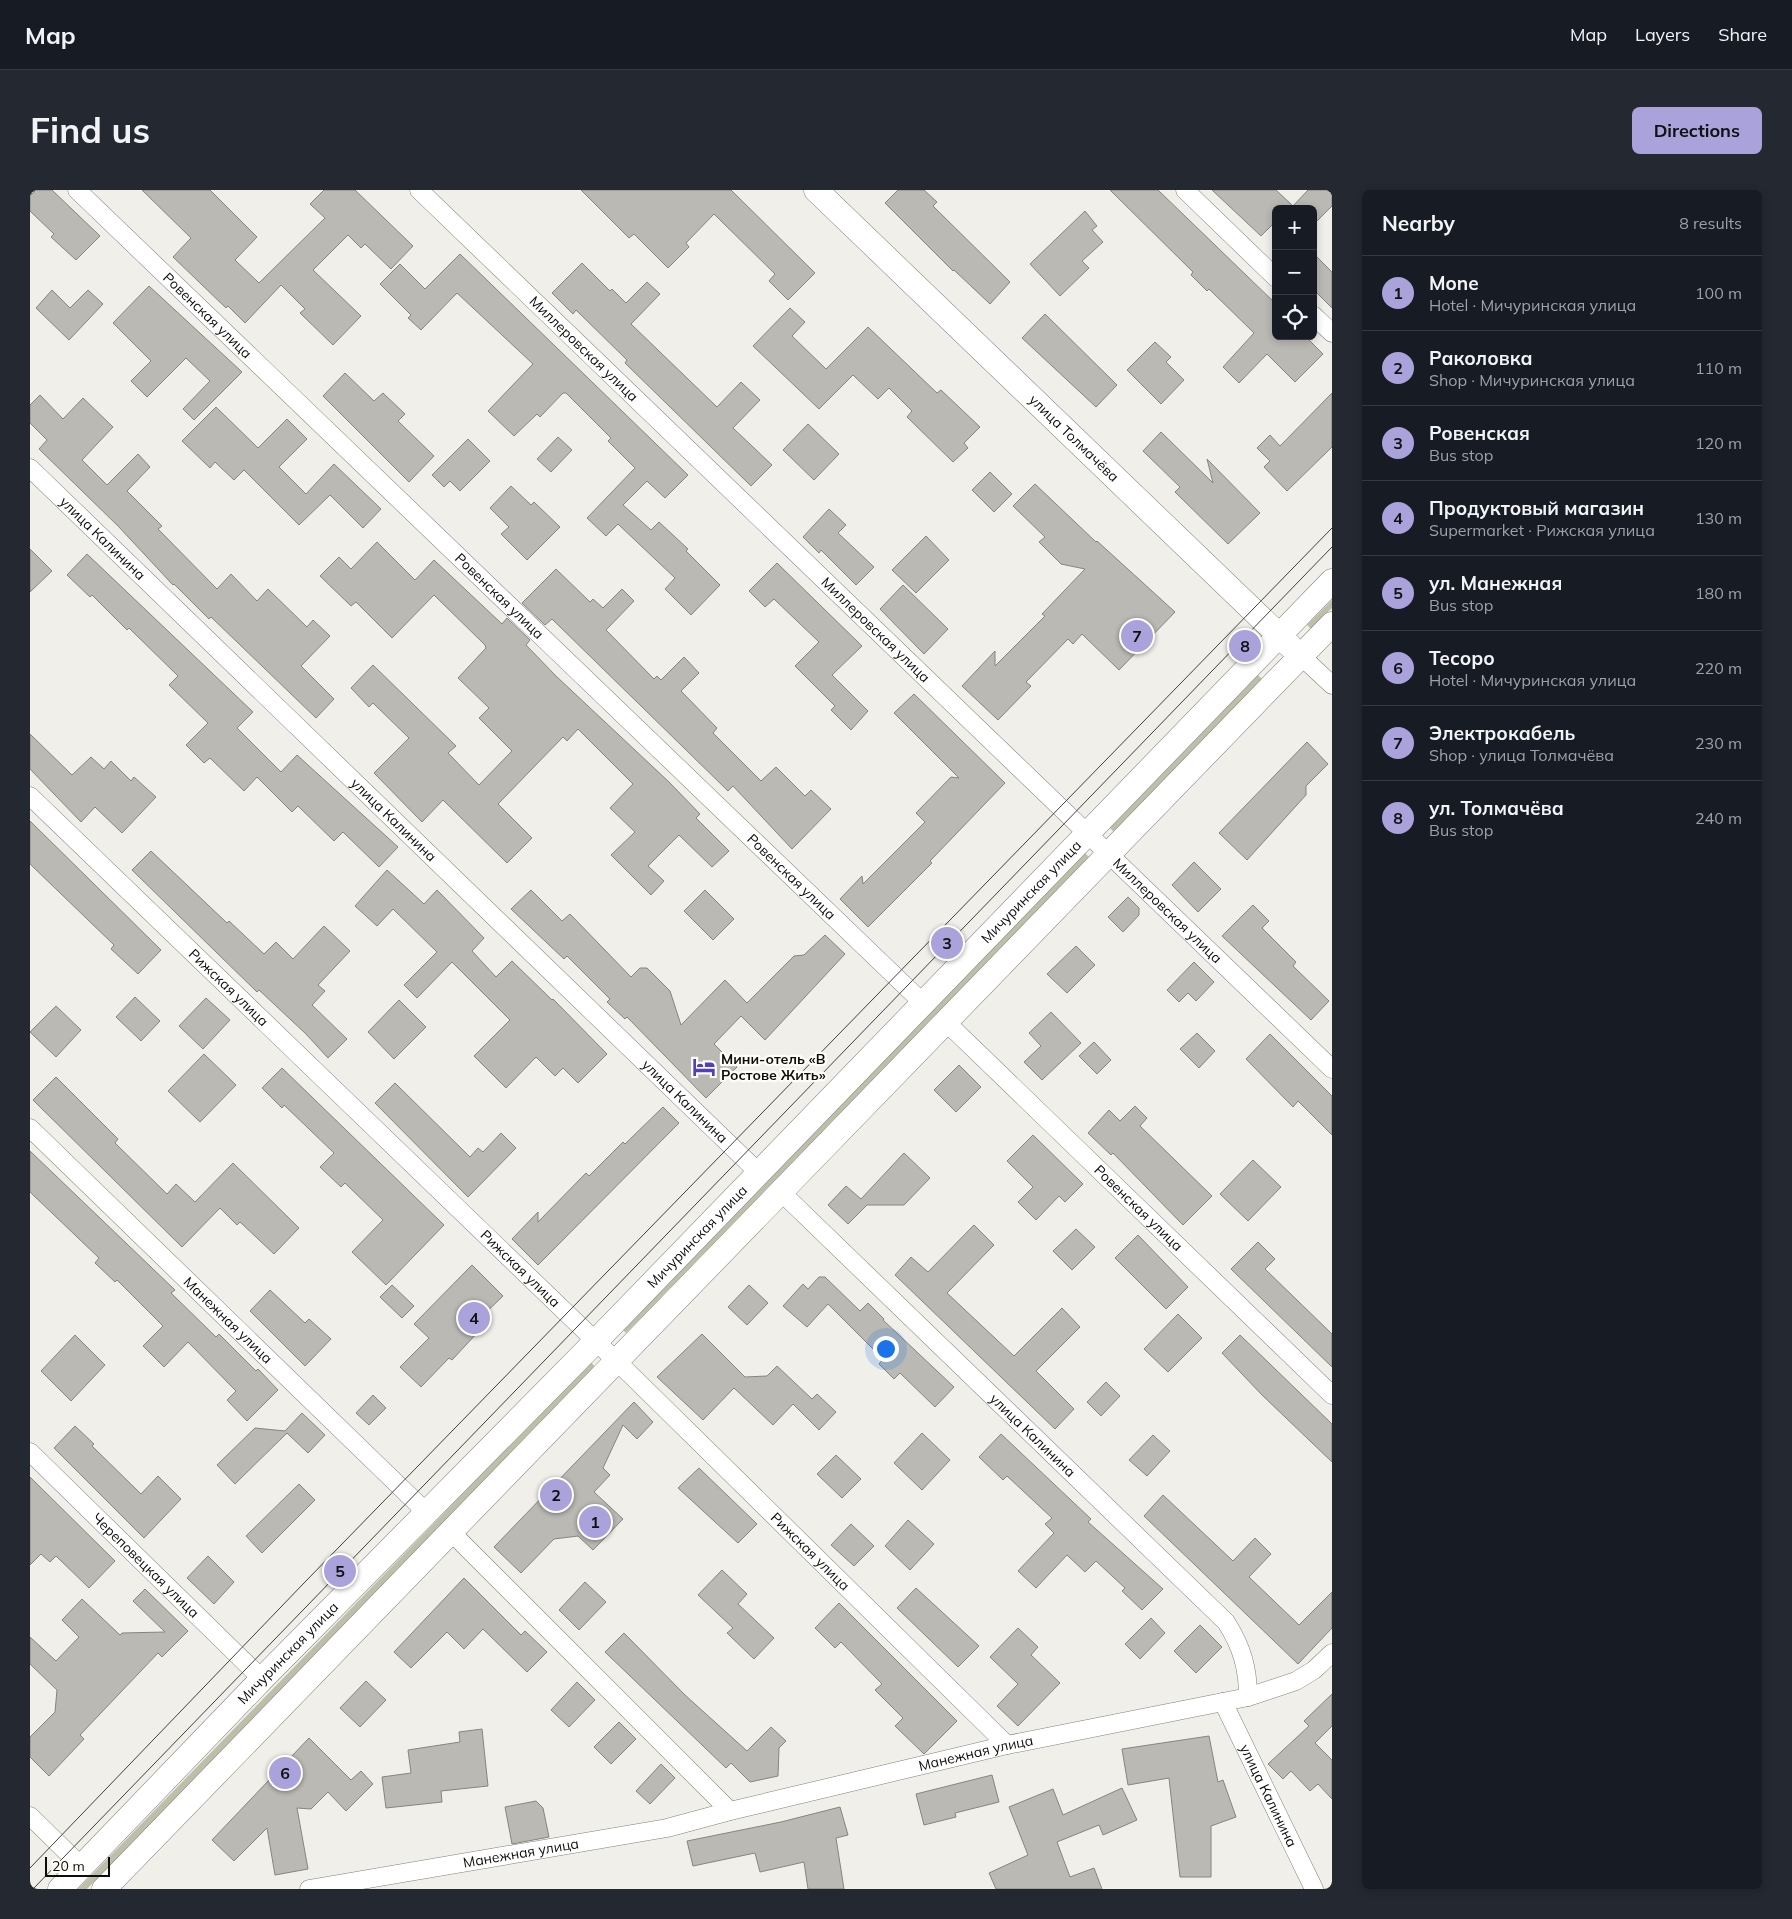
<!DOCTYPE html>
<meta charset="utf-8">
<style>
:root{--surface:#171b24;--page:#242831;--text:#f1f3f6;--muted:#9ea1a6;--line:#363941;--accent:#aaa2da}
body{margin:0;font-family:Mulish,sans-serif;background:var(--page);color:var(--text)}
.controls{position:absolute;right:15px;top:15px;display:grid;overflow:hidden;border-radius:8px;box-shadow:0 2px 8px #0003}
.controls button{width:45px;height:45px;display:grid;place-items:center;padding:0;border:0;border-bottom:1px solid var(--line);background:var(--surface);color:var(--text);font:25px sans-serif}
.scale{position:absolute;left:15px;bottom:12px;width:65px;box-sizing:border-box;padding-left:5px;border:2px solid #0d0d0b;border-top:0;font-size:14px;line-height:18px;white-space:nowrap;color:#0d0d0b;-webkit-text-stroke:4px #fffdf8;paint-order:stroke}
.you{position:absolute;left:855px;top:1158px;width:18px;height:18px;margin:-12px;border:4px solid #fff;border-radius:50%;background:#1a73e8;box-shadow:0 0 0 8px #1a73e833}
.badge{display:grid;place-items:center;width:32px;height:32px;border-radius:50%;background:var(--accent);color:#111;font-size:16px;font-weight:700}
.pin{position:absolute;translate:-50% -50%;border:2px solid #fff;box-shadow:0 1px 5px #0006}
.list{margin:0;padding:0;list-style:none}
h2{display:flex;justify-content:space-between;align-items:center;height:65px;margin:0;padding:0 20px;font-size:21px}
h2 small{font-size:16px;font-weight:400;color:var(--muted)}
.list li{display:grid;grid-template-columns:32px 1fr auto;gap:15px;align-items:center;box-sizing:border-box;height:75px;padding:0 20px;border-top:1px solid var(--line)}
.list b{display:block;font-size:19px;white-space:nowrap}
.list p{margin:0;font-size:16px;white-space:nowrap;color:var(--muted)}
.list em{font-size:16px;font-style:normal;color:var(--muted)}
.icon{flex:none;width:28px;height:28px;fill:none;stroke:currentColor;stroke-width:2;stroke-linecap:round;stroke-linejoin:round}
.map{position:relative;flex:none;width:1302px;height:1699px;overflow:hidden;border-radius:8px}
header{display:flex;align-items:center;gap:30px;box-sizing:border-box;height:70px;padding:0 25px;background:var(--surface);border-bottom:1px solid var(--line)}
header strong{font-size:24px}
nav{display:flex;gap:28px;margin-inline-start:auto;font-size:18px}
.intro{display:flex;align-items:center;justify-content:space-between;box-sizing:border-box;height:120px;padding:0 30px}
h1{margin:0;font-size:35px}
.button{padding:12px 22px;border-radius:8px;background:var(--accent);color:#111;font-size:18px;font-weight:700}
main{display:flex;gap:30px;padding:0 30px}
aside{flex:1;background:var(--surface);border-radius:8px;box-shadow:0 2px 8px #0003}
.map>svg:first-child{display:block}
</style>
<header>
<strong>Map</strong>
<nav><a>Map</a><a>Layers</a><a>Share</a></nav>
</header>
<div class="intro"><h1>Find us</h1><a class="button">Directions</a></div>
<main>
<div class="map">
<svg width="1302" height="1699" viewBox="0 0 1302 1699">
<rect width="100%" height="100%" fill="#f1efea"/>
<path fill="#bdbfa9" d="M1302,410v8l-21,21 -4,-4z
M1228,485l4,4 -148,153 -4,-4z
M1055,663l4,4 -463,476 -4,-4z
M561,1172l4,5 -508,522h-9z"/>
<path fill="#bbb9b4" stroke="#868480" d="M6,0h16l48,46 -24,24 -25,-23 3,-3 -24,-23v-15z
M112,0h68l47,47 -22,23 24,23 66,-65 -15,-14 14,-14h31l58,56 -22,23 -26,-25 -4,4 -13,-13 -35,35 48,46 -28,29 -33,-32 5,-4 -24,-24 -36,38 -17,-17 -2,2 -53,-51 18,-19z
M551,0h150l84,83 -27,27 -19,-19 6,-7 -61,-60 -28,29 3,4 -21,21 -34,-34 -5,4z
M868,0h26l13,12 -4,4 77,76 -20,22 -36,-34 -1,1 -68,-68z
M1080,0h48l118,114v32h29l18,18 -28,28 -28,-28 -28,29 -16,-16 31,-34 -45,-44 -2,2 -16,-16 2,-3z
M1182,0h64l17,16 15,-16h24v16l-19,19v-16h-37v12l-15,15z
M1055,21l12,15 -5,4 11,12 -21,19 7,7 -29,28 -30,-32z
M1283,63l19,19v36l-19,-19z
M430,64l228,221 -23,23 -18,-17 -24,24 28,25 8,-8 29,27 -2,2 34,34 -29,30 -26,-26 10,-11 -57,-54 -12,12 -19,-18 48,-50 -27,-27 3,-3 -45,-45h-3l-23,24 -3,-3 -23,22 -26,-25 45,-47 -76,-71 -36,37 -13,-12 3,-3 -31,-31 20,-20 25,25z
M552,73l28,28 2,-2 14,14 21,-21 13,12 -29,30 86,83 24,-25 19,18 -27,28 39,37 -21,21 -126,-123 2,-3 -51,-50 -3,4 -21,-21z
M119,96l93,86 -48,48 -11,-11 27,-28 -24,-23 -39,39 -16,-16 20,-20 -38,-38z
M22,100l18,18 18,-18 15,14 -34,36 -33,-32z
M760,118l15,14 -13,14 34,33 42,-42 69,66 4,-3 39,37 -16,16 4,5 -15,14 -46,-45 5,-6 -23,-23 -11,11 -25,-24 -34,34 -66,-63z
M1015,124l72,71 -21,22 -74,-69z
M1125,152l16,15 -5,5 18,18 -23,24 -34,-34z
M315,183l29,28 9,-8 22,21 -7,7 36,35 -25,26 -86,-86z
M1302,203v54l-45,44 -23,-24 6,-6 -13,-13 13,-13 10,11z
M10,205l23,24 20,-21 30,29 -31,33 25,25 31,-31 12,13 -23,24 35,35 -4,3 59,60 14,-15 26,27 11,-12 39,38 6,-7 17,16 -29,30 33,33 -18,19 -105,-101 -2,2 -35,-35 -1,1 -55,-59 -79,-77 8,-9 -17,-17v-18z
M186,217l42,41 29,-29 20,20 -28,28 27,27 28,-30 47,45 -18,19 -33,-33 -31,30 -55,-55 -10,10 -19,-18 -5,6 -28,-27z
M778,234l31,30 -25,26 -31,-30z
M1131,242l52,51 -6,-24 53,54 -32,31 -53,-52 5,-5 -37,-36z
M528,247l14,13 -21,22 -14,-13z
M438,249l22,22 -30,30 -10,-10 -6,6 -12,-12z
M960,282l22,22 -18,18 -22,-22z
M1005,294l61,58 1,-1 78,71 -56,58 -37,-36 -9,10 -5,-5 -42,43 5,4 -33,34 -36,-34 33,-35v15l50,-50 -3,-2 43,-45 -24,-5 -22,-22 6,-5 -32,-31z
M481,296l20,19 3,-3 26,25 -33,33 -26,-26 8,-7 -19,-19z
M799,319l17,16 -8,8 36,34 -18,18 -35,-35 -2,3 -16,-16z
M896,346l23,24 -33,33 -24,-23z
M347,352l38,38 19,-20 68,64 5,-6 23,22 -4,5 30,31 113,106 31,32 -4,4 33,33 -17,16 -33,-32 -31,31 16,15 -13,14 -40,-40 24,-23 -25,-24 23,-24 -55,-55 -11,12 -4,-4 -65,67 34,34 -25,25 -64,-63 -21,22 -48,-49 35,-35 -36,-35 -4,4 -18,-19 22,-23 83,81 -8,7 31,32 33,-34 -33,-33 10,-10 -31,-30 28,-30 -1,-3 -51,-50 -42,43 -36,-36 -5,4 -31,-30 19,-19 12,12z
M0,359l22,22 -22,21z
M57,364l166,158 -16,16 44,44 16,-17 101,92 -19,20 -36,-35 -9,9 -36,-35 -6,6 -35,-35 -13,14 -34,-33 -6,5 -18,-18 22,-22 -39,-38 9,-9 -49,-48 -2,2 -35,-35 -2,2 -23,-22z
M747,373l85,83 -30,29 36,36 -17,19 -20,-20 4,-4 -40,-40 24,-24 -45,-43 -9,8 -16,-16z
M526,379l34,33 3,-3 10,9 19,-19 12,12 -28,29 48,49 3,-3 4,4 23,-23 15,16 -18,18 36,37 -4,5 48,48 15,-14 29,29 6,-6 20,19 -39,40 -59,-63 -5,5 -176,-172 -7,6 -23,-22z
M873,395l45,44 -24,25 -44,-45z
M884,504l91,89 -75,78 2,2 -64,64 -28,-28 22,-23 1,8 62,-62 -9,-9 35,-36 8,1 -65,-65z
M0,544l42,41 19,-18 13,12 7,-8 20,20 3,-4 22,20 -34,36 -27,-26 -14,15 -51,-53z
M1277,552l21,22 -22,22v9l-59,65 -28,-27z
M0,631l131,129 -23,24 -27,-25 3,-4 -84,-81z
M121,661l76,72 2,-2 35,33 12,-12 17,17 31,-33 26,25 -32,34 7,6 -13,14 35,34 -19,19 -22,-24 -47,-44 -2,2 -125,-122z
M1164,672l27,27 -23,23 -26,-27z
M357,680l37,34 13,-14 47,48 -12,13 24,26 16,-16 40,39 1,-1 54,55 -29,29 -15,-15 -8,8 -19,-19 -30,31 -32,-32 36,-36 -58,-58 -35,36 -13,-13 33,-33 -44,-43 -16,17 -22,-20z
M501,700l31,31 8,-7 61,63 9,-9h7l23,23 11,34 44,-45 22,23 47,-47 10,-1 21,-20 20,19 -80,86 -24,-24 -27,28 23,23 -31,31 -79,-81 -2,2 -18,-17 3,-3 -43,-43 -3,3 -53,-50z
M675,700l29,29 -21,21 -29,-29z
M1098,707l11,11v7l-16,17 -15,-15z
M1223,715l16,16 -7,7 34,34 -3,4 36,35 -18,19 -89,-84z
M1046,756l19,19 -28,28 -20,-19z
M1164,772l20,20 -18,19 -8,-8 -9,9 -12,-12z
M105,807l25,24 -19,20 -25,-24z
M176,808l24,22 -27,29 -24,-23z
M369,810l27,27 -32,32 -26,-27z
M26,816l25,24 -25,27 -26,-25z
M1021,822l30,31 -39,37 -18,-18 17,-16 -12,-13z
M1167,843l18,18 -16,17 -19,-19z
M1240,844l62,62v39l-34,-34 -5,6 -47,-48z
M1064,852l17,18 -14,14 -18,-18z
M174,864l32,31 -36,37 -32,-31z
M929,875l22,22 -25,25 -22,-22z
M252,878l162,157 -58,60 -34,-33 31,-32 -38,-37 -4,4 -21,-20 14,-14 -50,-48 -2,3 -20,-20z
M26,887l62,62 -3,4 52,51 9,-10 19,18 38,-39 66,65 -25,26 -34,-32 -3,3 -17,-17 -38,39 -149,-147z
M365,893l75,74 8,-9 5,4 18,-19 15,15 -48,49 -93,-94z
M1105,916l12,12 -7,8 72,70 -29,29 -70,-72 -2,2 -23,-22 21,-23 11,11z
M633,917l16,16 -141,142 -26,-26 26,-27v10l48,-49 3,3 34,-34 2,2z
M1003,945l50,49 -18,18 -6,-6 -23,24 -18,-18 15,-15 -26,-26z
M0,961l145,139 -4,3 45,44 3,-3 37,37 2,-2 20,21 -31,31 -20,-21 9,-9 -48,-49 -24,25 -21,-21 20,-20 -46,-46 -2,2 -20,-19 4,-5 -69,-66z
M874,963l26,25 -26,27h-37l-19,19 -20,-19 18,-19 15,13z
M1223,970l28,27 -33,34 -28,-27z
M944,1035l20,20 -47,48 67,63 48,-48 18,19 -44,44 38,38 -19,20 -160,-154 16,-18 17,15z
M1046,1039l19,18 -23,23 -19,-19z
M1108,1045l50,52 -22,22 -51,-51z
M1228,1052l17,17 -10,10 67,65v33l-101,-98z
M442,1075l31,31 -31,30 6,6 -26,28 -3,-2 -28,29 -21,-20 29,-29 -15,-14z
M789,1087h6l35,34 8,-8 16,16 -1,1 71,67 -19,20 -35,-34 -6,6 -15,-15 4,-5 -55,-55 -21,23 -24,-21 20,-22 5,5z
M362,1095l22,21 -12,12 -22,-21z
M719,1095l19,18 -21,22 -19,-18z
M240,1100l35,33 4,-4 22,20 -26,27 -55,-55z
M1148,1124l24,24 -34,34 -24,-23z
M672,1144l43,43 22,-1 10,-10 35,33 5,-5 19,18 -17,18 -26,-26 -20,21 -39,-37 -31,32 -46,-43z
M45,1145l30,30 -34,36 -30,-30z
M1210,1145l92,89v38l-70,-67 -40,-42z
M1076,1192l14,14 -19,20 -14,-14z
M343,1205l13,13 -17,17 -13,-12z
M604,1212l19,20 -16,17 -14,-14 -20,43 7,7 -16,17 29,27 -30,31 -15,-14 -24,3 -33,34 -27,-26z
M272,1223l23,22 -17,18 -21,-20 -52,51 -18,-19 38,-37 30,3z
M45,1236l19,18 -2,2 49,48 17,-18 23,23 -37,39 -90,-90z
M892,1243l28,27 -28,30 -28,-27z
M971,1244l90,85 -3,3 75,67 -21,21 -20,-19 3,-3 -29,-27 -11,11 -18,-17 -31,33 -18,-17 36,-38 -9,-9 7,-6 -45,-42 -4,4 -24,-23z
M1123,1245l17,16 -23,25 -18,-16z
M806,1265l25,24 -19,19 -25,-24z
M669,1278l58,56 -19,19 -60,-55z
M0,1287l85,84 -26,27 -33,-32 -6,6 -9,-8 -11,11z
M269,1294l16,16 -53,53 -16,-17z
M1133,1305l70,66 22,-23 16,16 -22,23 50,48 33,-33v36l-34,36 -154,-148z
M878,1330l26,24 -24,26 -25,-24z
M821,1334l23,22 -20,20 -23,-21z
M178,1366l26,26 -20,22 -27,-26z
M692,1380l25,24 -9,10 36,34 -20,21 -27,-26 6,-5 -35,-33z
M434,1388l57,57 4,-4 22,21 -20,20 -44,-43 -19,20 -17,-17 -36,36 -17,-16z
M555,1392l21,20 -27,28 -20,-20z
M886,1398l63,58 -21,21 -61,-59z
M115,1399l43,42 -26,26 -4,-4 -78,82 4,4 -35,37 -19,-19v-20l25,-25 2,-22 -27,-26v-27l26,24 23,-24 -17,-17 20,-21 38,36 2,-2 43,-1 -32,-31z
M809,1413l118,118 -33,33 -29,-28 8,-8 -28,-28 7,-6 -41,-42 -6,6 -20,-20z
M1121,1428l14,15 -25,26 -15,-15z
M1170,1435l22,22 -26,26 -22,-22z
M988,1438l20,19 -7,8 29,28 -42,43 -21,-20 21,-22 -28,-27z
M594,1443l61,62 62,56 24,-24 15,14 -7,7 -1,28 -28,6 -19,-19 -5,5 -121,-116z
M336,1491l20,19 -26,27 -20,-19z
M547,1492l18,18 -26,27 -18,-17z
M1302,1504v32l-17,17 17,17v39l-14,-15 -8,7 -19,-20 -8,8 -15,-15 41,-38 -5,-5z
M589,1532l17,17 -25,25 -17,-17z
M452,1539l6,57 -47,5 1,11 -56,6 -4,-31 29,-4 -3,-23 52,-8 -1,-10z
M1179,1546l9,46 5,-2 13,37 -25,9v51h-31l-11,-99 -41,7 -6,-36z
M279,1548l42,42 10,-9 12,13 -27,27 -18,-19 -17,17 -14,-1 11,61 -33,6 -8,-47 -33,33 -22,-21z
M631,1574l14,14 -25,26 -14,-13z
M962,1585l7,27 -44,11 1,4 -32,8 -8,-31z
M1092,1598l15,32 -34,15 -4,-10 -42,17 13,35 24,-9 8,21h-106l-7,-16 39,-18 -19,-48 44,-18 10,26z
M506,1611l7,7 6,29 -37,7 -7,-37z
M810,1617l8,28 -12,3 8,51h-36l-4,-27 -44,10 -5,-19 -62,13 -6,-25 94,-19z"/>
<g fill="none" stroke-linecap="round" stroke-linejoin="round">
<defs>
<g id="street">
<path id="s1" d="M47,0l846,813"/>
<path id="s2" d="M389,0l913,879"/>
<path d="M1155,0l91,88"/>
<path d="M1283,125l19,18"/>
<path id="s3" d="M0,278l728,704"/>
<path d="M1271,466l31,29"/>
<path id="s4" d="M0,606l607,585 370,364"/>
<path id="s5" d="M915,831l387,374"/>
<path id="s6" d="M0,938l396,384"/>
<path id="s7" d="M751,1002l445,430c16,25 22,46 22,75"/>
<path id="s8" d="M0,1262l232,227"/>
<path d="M420,1341l280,280"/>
<path id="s9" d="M1193,1512l91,187"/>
<path d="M0,1626l52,51"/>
<path id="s10" d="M279,1699l358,-61 63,-17 277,-66 241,-48 48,-16 18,-11 18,-17"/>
</g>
<g id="secondary">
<path id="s11" d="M786,0l474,456"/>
<path id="s12" d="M30,1699l202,-210 334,-338 736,-760"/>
<path d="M74,1699l1228,-1265"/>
</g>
</defs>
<use href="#street" stroke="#82807b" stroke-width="19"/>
<use href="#secondary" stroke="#82807b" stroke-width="25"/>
<use href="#street" stroke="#fff" stroke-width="18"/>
<use href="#secondary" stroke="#fff" stroke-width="24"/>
<path stroke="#41413e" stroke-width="1" d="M0,1678l274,-285 1028,-1055
M3,1699l1299,-1342"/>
</g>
<defs>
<symbol id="hotel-bare" viewBox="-9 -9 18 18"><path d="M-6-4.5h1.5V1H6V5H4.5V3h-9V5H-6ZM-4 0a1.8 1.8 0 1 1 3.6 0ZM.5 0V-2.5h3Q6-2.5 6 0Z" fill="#5340b7" stroke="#fffdf8" stroke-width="2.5" paint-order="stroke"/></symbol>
</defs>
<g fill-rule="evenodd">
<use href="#hotel-bare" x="658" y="861" width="32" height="32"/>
</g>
<g text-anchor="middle" stroke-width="4.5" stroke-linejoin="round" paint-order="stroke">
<g font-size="14" fill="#0d0d0b" stroke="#fffdf8">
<text dy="5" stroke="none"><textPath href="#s1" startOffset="181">Ровенская улица</textPath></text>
<text dy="5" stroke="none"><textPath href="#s2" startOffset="229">Миллеровская улица</textPath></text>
<text dy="5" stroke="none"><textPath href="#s11" startOffset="358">улица Толмачёва</textPath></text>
<text dy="5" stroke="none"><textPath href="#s3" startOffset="101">улица Калинина</textPath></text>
<text dy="5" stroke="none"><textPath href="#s1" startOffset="586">Ровенская улица</textPath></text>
<text dy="5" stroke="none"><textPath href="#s2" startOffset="634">Миллеровская улица</textPath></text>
<text dy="5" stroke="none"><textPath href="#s3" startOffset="506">улица Калинина</textPath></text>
<text dy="5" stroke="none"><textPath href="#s1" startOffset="991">Ровенская улица</textPath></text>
<text dy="5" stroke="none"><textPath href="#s12" startOffset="1392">Мичуринская улица</textPath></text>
<text dy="5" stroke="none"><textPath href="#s2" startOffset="1039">Миллеровская улица</textPath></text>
<text dy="5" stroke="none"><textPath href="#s4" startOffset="276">Рижская улица</textPath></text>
<text dy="5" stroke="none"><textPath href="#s3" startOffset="911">улица Калинина</textPath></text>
<text dy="5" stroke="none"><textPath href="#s5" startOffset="269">Ровенская улица</textPath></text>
<text dy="5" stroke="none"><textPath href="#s12" startOffset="912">Мичуринская улица</textPath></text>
<text dy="5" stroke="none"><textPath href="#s4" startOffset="681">Рижская улица</textPath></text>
<text dy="5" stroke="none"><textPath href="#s6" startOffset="276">Манежная улица</textPath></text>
<text dy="5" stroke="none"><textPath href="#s7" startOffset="350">улица Калинина</textPath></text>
<text dy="5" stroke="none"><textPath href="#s4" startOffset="1086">Рижская улица</textPath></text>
<text dy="5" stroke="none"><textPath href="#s8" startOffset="162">Череповецкая улица</textPath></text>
<text dy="5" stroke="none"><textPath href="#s12" startOffset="328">Мичуринская улица</textPath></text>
<text dy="5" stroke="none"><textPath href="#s10" startOffset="681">Манежная улица</textPath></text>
<text dy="5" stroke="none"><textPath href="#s9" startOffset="104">улица Калинина</textPath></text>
<text dy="5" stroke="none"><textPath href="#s10" startOffset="215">Манежная улица</textPath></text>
</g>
<g font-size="14" font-weight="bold" fill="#0d0d0b" stroke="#fffdf8" text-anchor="start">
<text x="691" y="874">Мини-отель «В<tspan x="691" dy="16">Ростове Жить»</tspan></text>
</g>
</g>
</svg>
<div class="controls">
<button>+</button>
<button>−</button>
<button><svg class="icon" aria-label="locate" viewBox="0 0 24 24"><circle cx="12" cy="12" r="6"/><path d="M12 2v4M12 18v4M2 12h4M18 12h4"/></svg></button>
</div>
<div class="scale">20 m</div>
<div class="you"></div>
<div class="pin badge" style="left:565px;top:1332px">1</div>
<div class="pin badge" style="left:526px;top:1305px">2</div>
<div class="pin badge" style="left:917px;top:753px">3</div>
<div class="pin badge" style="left:444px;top:1128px">4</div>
<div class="pin badge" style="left:310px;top:1381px">5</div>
<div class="pin badge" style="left:255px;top:1583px">6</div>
<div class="pin badge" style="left:1107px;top:446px">7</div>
<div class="pin badge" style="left:1215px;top:456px">8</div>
</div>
<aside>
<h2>Nearby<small>8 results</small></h2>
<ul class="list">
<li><span class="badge">1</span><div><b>Mone</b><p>Hotel · Мичуринская улица</p></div><em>100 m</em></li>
<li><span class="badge">2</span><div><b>Раколовка</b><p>Shop · Мичуринская улица</p></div><em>110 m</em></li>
<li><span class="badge">3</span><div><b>Ровенская</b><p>Bus stop</p></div><em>120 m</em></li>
<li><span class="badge">4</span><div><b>Продуктовый магазин</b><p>Supermarket · Рижская улица</p></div><em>130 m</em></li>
<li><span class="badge">5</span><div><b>ул. Манежная</b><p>Bus stop</p></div><em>180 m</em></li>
<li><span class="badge">6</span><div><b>Тесоро</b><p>Hotel · Мичуринская улица</p></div><em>220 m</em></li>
<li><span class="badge">7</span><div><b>Электрокабель</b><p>Shop · улица Толмачёва</p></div><em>230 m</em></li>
<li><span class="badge">8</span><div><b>ул. Толмачёва</b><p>Bus stop</p></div><em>240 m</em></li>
</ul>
</aside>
</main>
